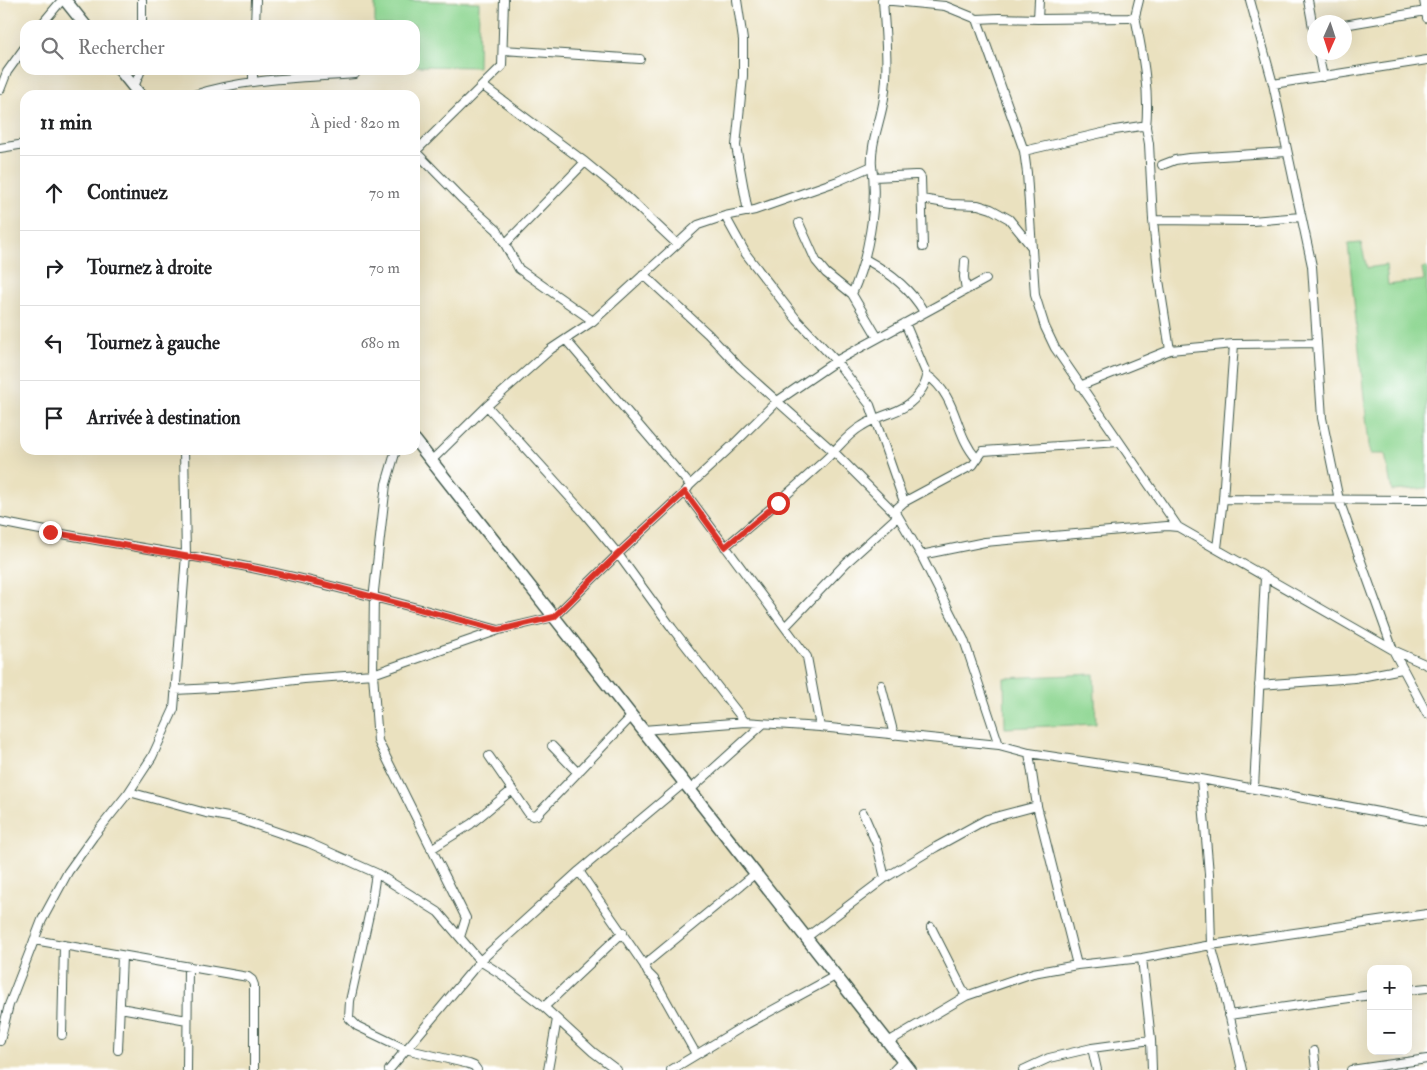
<!DOCTYPE html>
<html lang="fr">
<meta charset="utf-8">
<style>
:root{--surface:#fff;--page:#f2f2f2;--text:#202124;--muted:#757577;--line:#e0e0e0}
body{margin:0;font-family:"IM FELL Double Pica",serif;background:var(--page);color:var(--text)}
.controls{position:absolute;right:15px;bottom:15px;display:grid;overflow:hidden;border-radius:10px;box-shadow:0 5px 20px #0002}
.controls button{width:45px;height:45px;display:grid;place-items:center;padding:0;border:0;border-bottom:1px solid var(--line);background:var(--surface);color:var(--text);font:25px sans-serif}
.compass{position:absolute;left:1307px;top:15px;width:45px;height:45px;border-radius:50%;background:var(--surface);box-shadow:0 5px 20px #0002;rotate:183deg}
.stop{position:absolute;width:15px;height:15px;margin:-11px;border:4px solid #d93025;border-radius:50%;background:#fff}
.stop.end{background:#d93025;border-color:#fff;box-shadow:0 1px 5px #0008}
.list{margin:0;padding:0;list-style:none}
h2{display:flex;justify-content:space-between;align-items:center;height:65px;margin:0;padding:0 20px;font-size:21px}
h2 small{font-size:16px;font-weight:400;color:var(--muted)}
.list li{display:grid;grid-template-columns:32px 1fr auto;gap:15px;align-items:center;box-sizing:border-box;height:75px;padding:0 20px;border-top:1px solid var(--line)}
.list b{display:block;font-size:19px;white-space:nowrap}
.list em{font-size:16px;font-style:normal;color:var(--muted)}
.icon{flex:none;width:28px;height:28px;fill:none;stroke:currentColor;stroke-width:2;stroke-linecap:round;stroke-linejoin:round}
.map{position:relative;flex:none;width:1427px;height:1070px;overflow:hidden}
.search{position:absolute;background:var(--surface);box-shadow:0 5px 20px #0002;left:20px;top:20px;width:400px;height:55px;display:flex;align-items:center;gap:12px;box-sizing:border-box;padding:0 18px;border-radius:15px;color:var(--muted);font-size:19px}
.panel{position:absolute;background:var(--surface);box-shadow:0 5px 20px #0002;left:20px;top:90px;width:400px;height:365px;border-radius:15px}
.map>svg:first-child{display:block}
</style>
<div class="map">
<svg width="1427" height="1070" viewBox="0 0 1427 1070">
<rect width="100%" height="100%" fill="#fff"/>
<filter id="ink" filterUnits="userSpaceOnUse"><feTurbulence type="fractalNoise" baseFrequency=".02" numOctaves="2"/><feDisplacementMap in="SourceGraphic" scale="10" xChannelSelector="R" yChannelSelector="G"/><feConvolveMatrix kernelMatrix="1 2 1 2 8 2 1 2 1" color-interpolation-filters="sRGB"/></filter>
<filter id="wash" filterUnits="userSpaceOnUse"><feTurbulence type="fractalNoise" baseFrequency=".0096" numOctaves="4" result="noise"/><feDisplacementMap in="SourceGraphic" scale="20" xChannelSelector="R" yChannelSelector="G"/><feGaussianBlur stdDeviation="1.12" result="paint"/><feColorMatrix in="noise" values="0 0 0 0 0 0 0 0 0 0 0 0 0 0 0 0 0 1.4 0 .05"/><feComposite in="paint" operator="in"/></filter>
<g filter="url(#wash)">
<rect width="100%" height="100%" fill="#eae1bf"/>
<path fill="#8dd691" stroke="#568a62" d="M375,0l104,2 -1,65 -63,-1v-41h-40z
M1361,243l6,25 19,-3 2,20 36,-5 -2,-12 5,-1v221l-35,3 -7,-37h-15l-22,-210z
M1094,674l2,50 -91,4 -1,-50z"/>
</g>
<g filter="url(#ink)">
<g fill="none" stroke-linecap="round" stroke-linejoin="round">
<defs>
<path id="street" d="M737,0l6,40v36l-7,70 12,66
M882,0l63,6 32,13 22,-1 39,1
M1039,0l-1,19 91,-1 6,-2 4,-16
M1250,0l23,84 39,182 10,152 17,82 54,150 34,64
M1308,0l6,33
M1424,0l3,18
M1135,16c7,36 15,74 11,111
M977,19l47,132 3,22 8,122 10,32 10,21 123,179 215,123 34,15
M41,25l21,-25
M142,25v-25
M255,25l1,-25
M1344,25l82,-14
M503,50l137,9
M1318,52l5,25
M253,82v-12
M1273,84l154,-24
M483,86l102,76 40,33 52,49
M134,87l7,-17
M0,90l7,-18 18,-25
M194,95c51,-17 108,-17 161,-21
M0,148l25,-4
M1024,151l91,-21 26,-4 5,1 3,17 4,76 6,60 11,70
M415,152l87,-86 2,-66
M416,152l46,47 35,31 22,39 74,52
M1162,165l13,-5 14,-2 98,-6
M872,166c6,40 -4,92 -20,128l26,44
M874,177l41,-2h4l2,3 2,69
M922,199l29,5 27,1 13,4 18,10 22,27
M725,216l21,38 51,66 39,41 34,44 34,97
M1153,220l99,1 49,-4
M799,223l17,38 10,12 26,21
M505,244l80,-82
M865,259c24,13 45,29 59,53
M965,261l-1,16 2,13
M643,274l65,60 32,34 94,84 64,64 23,39 43,85 35,105
M566,340l124,145
M927,375c32,23 26,57 50,84
M1080,386l90,-36 64,-6 83,-1
M487,406l97,107 34,41 54,74 73,94
M396,450l-10,34 -12,107 -1,83 5,67 88,177 -6,19
M432,460l55,-54 64,-57 42,-28 105,-96 27,-9 30,-6 83,-29 34,-15c-2,-23 9,-45 12,-68 5,-32 1,-66 -1,-98
M685,492l122,165 13,70
M1223,499l204,1
M894,511l10,-9 69,-37 10,-14 136,-9
M0,522c85,18 172,29 257,47 82,17 162,40 242,61
M725,547c34,-28 66,-56 98,-85 14,-12 23,-27 39,-36 23,-15 44,-11 60,-37 3,-5 5,-8 5,-14l-22,-52
M1217,548l6,-49 11,-155
M921,555l64,-13 182,-16 11,1
M785,627l61,-64 52,-47
M881,685l13,50
M1259,685l96,-7 47,-9
M175,690l59,-3 70,-8 69,-5 126,-44 55,-13 64,-63 67,-62 5,-7 44,-41 42,-42 60,-41 150,-82
M643,730l102,-8 75,5 179,18 30,8 172,26 226,42
M552,746l26,27
M1029,753l8,53 40,159
M489,756l40,58 4,2 4,-1 94,-98
M1201,779l8,95 2,71 13,46 18,79
M1254,788l11,-211
M690,790l73,-66
M129,792l77,21 33,6 70,24 67,30 62,39 42,49 21,13 43,33 49,45 24,18
M863,813l14,32 8,33
M431,849l40,-25 41,-34
M579,871l65,94 4,8 6,6 42,75
M376,873l-5,33 -21,95 -1,17 8,8 48,23 64,15 5,2 3,4
M931,927l35,69
M807,937l78,-59 51,-31 51,-28 50,-13
M34,940l214,37 4,3 2,5v85
M1142,958l9,82 1,30
M644,965l112,-92
M1408,990l19,-2
M544,1007l79,-75
M120,1008l67,12
M1229,1015l142,-20
M62,1035l2,-90
M0,1041l9,-36 33,-85 26,-48 25,-35 36,-45 23,-35 22,-48 12,-154 -2,-105
M888,1042l78,-46 67,-23 44,-8 65,-7 69,-13 216,-31
M1092,1048l5,22
M118,1050l4,-94
M1314,1051l2,19
M187,1070l1,-103
M389,1070l91,-109 99,-90 105,-88
M548,1070l9,-51
M671,1070l76,-46 90,-49
M894,1070l9,-9
M1023,1070l26,-12 43,-10 59,-8
M1351,1070l76,-11"/>
<path id="secondary" d="M65,0l20,25
M120,70l20,25
M415,440l495,630"/>
</defs>
<use href="#street" stroke="#3d5649" stroke-width="10"/>
<use href="#secondary" stroke="#3d5649" stroke-width="14"/>
<use href="#street" stroke="#fff" stroke-width="8"/>
<use href="#secondary" stroke="#fff" stroke-width="11"/>
</g>
</g>
<g fill="none" stroke-linecap="round" stroke-linejoin="round" filter="url(#ink)">
<path stroke="#d93025" stroke-width="6" d="M50,532l207,37 67,15 175,46 55,-13 64,-63 67,-62 40,55 53,-44"/>
</g>
</svg>
<div class="controls">
<button>+</button>
<button>−</button>
</div>
<svg class="compass" viewBox="-18 -18 36 36"><path d="M0-13l5 13h-10z" fill="#e53935"/><path d="M0 13l5-13h-10z" fill="#757577"/></svg>
<div class="stop" style="left:778px;top:503px"></div>
<div class="stop end" style="left:50px;top:532px"></div>
<div class="search"><svg class="icon" aria-label="search" viewBox="0 0 24 24"><circle cx="10" cy="10" r="6"/><path d="M15 15l6 6"/></svg>Rechercher</div>
<section class="panel">
<h2>11 min<small>À pied · 820 m</small></h2>
<ul class="list">
<li><svg class="icon" aria-label="ahead" viewBox="0 0 24 24"><path d="M12 20V5M6 11l6-6 6 6"/></svg><div><b>Continuez</b></div><em>70 m</em></li>
<li><svg class="icon" aria-label="right" viewBox="0 0 24 24"><path d="M7 20v-9h11M14 6l5 5-5 5"/></svg><div><b>Tournez à droite</b></div><em>70 m</em></li>
<li><svg class="icon" aria-label="left" viewBox="0 0 24 24"><path d="M17 20v-9H6M10 6l-5 5 5 5"/></svg><div><b>Tournez à gauche</b></div><em>680 m</em></li>
<li><svg class="icon" aria-label="arrive" viewBox="0 0 24 24"><path d="M6 21V4h12l-3 4 3 4H6"/></svg><div><b>Arrivée à destination</b></div></li>
</ul>
</section>
</div>
